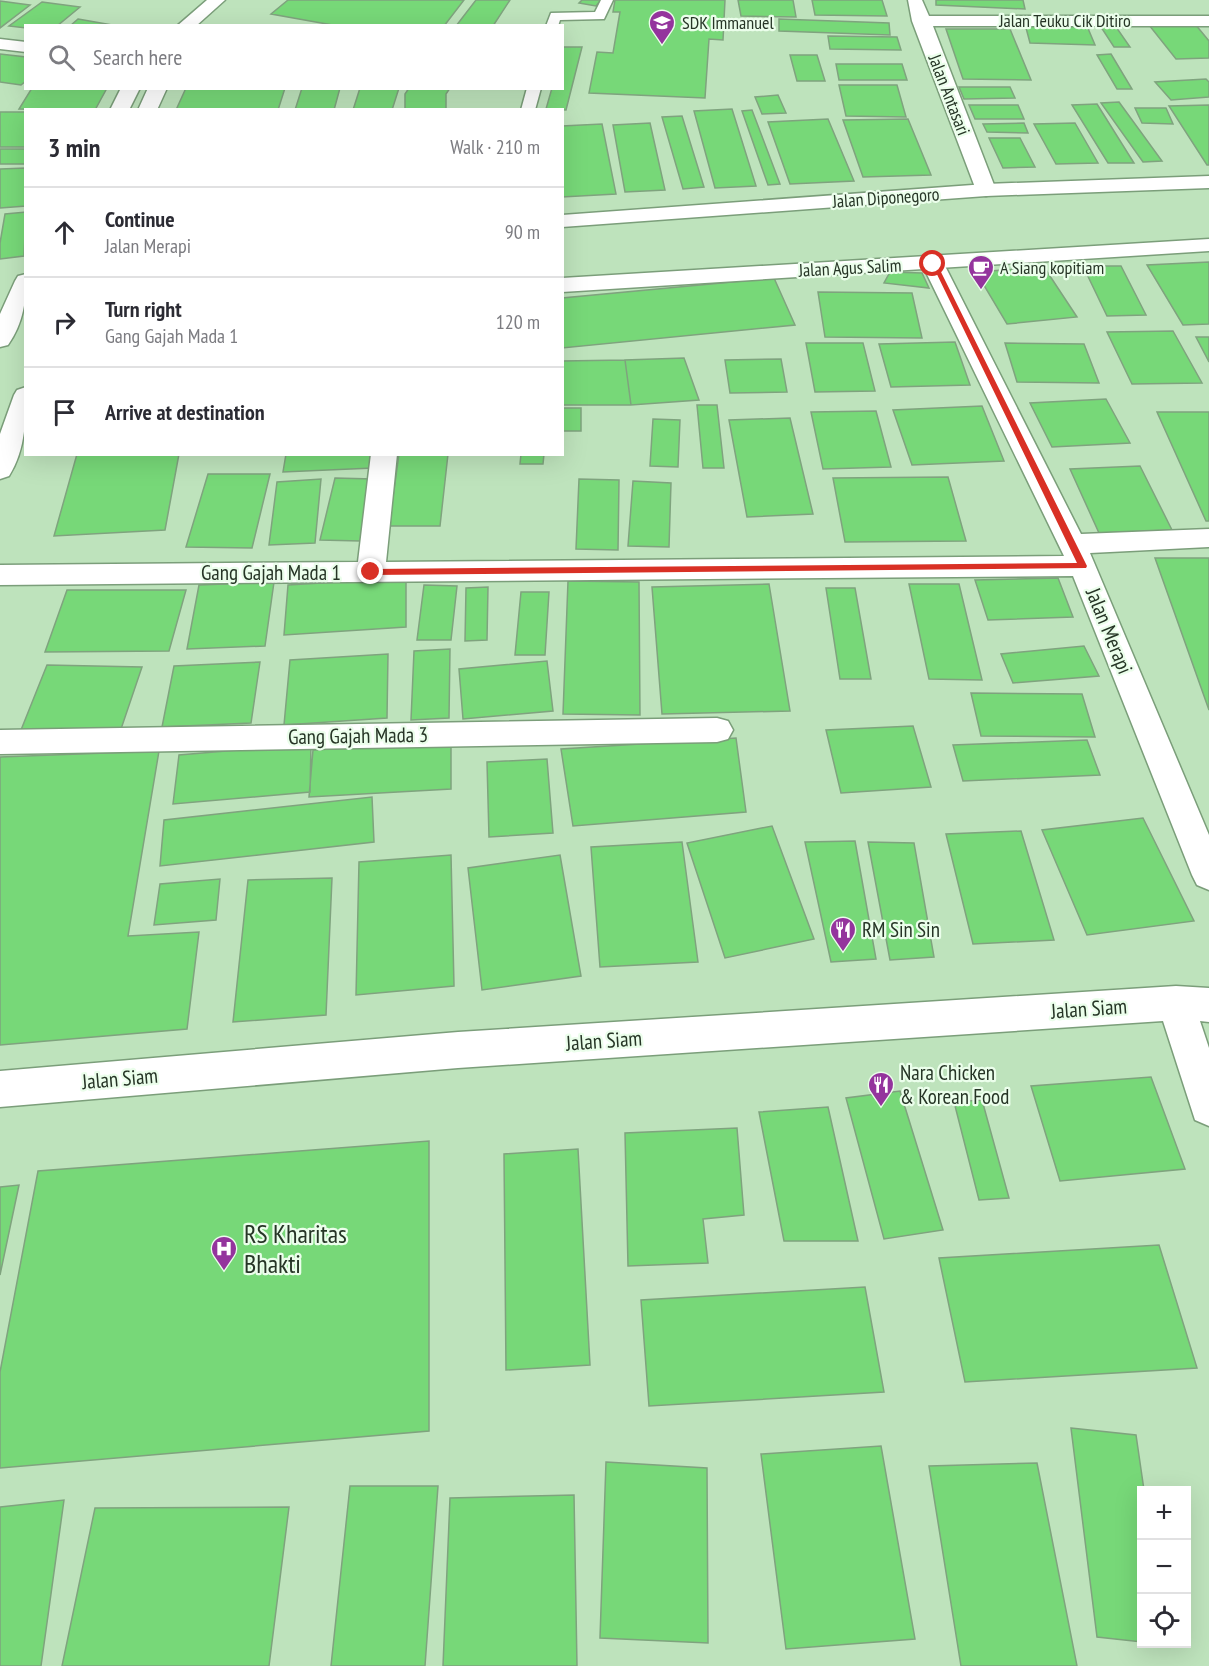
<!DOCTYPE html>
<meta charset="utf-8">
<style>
:root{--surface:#fff;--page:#f2f2f3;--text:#2b2b33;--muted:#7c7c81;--line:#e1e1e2}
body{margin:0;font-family:"PT Sans Narrow",sans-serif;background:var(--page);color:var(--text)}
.controls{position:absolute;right:18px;bottom:18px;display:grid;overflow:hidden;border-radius:0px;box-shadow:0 6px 24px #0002}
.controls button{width:54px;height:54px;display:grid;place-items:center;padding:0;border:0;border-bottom:2px solid var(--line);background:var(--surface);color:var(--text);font:30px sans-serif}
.stop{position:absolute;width:18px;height:18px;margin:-14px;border:4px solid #d93025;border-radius:50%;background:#fff}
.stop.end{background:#d93025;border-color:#fff;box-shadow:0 2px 6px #0008}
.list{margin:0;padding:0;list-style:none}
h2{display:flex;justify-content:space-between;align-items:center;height:78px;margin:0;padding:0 24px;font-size:26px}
h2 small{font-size:20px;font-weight:400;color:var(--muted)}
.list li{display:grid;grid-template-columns:39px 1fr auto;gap:18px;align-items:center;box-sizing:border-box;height:90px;padding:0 24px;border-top:2px solid var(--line)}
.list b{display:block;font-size:22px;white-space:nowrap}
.list p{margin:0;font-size:20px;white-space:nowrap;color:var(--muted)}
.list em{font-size:20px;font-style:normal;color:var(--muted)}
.icon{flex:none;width:33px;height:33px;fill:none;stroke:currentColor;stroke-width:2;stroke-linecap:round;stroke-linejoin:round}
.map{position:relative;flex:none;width:1209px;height:1666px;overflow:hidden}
.search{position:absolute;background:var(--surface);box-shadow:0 6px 24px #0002;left:24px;top:24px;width:540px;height:66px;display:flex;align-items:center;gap:15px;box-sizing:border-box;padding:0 21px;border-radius:0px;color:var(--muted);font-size:22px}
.panel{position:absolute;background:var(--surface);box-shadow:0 6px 24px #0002;left:24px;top:108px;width:540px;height:348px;border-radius:0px}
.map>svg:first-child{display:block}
</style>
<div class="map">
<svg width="1209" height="1666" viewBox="0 0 1209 1666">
<rect width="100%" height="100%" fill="#bee3bc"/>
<path fill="#77d878" stroke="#7fa37e" stroke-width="1.5" d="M288,0h176l-20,26h-106l-67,-12z
M476,0h34l-17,26h-37z
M582,0h19l-5,6 -17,-3z
M615,0h110l-2,40 -14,-1 -4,59 -116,-5 8,-41 16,1 7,-41h-7z
M738,0h55l3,17 -55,-1z
M812,0h70l5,16 -72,-1z
M936,0h87l2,9 -89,-4z
M0,1l30,4 -30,23z
M42,2l38,5 -23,19h-31v2l-17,-2z
M78,19l40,7h-48z
M779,19l110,4 1,12 -111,-4z
M1025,24l62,2 8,19 -65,-2z
M1099,24h15l16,23h-16z
M1195,24l14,17v17l-33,1 -27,-34z
M946,29h64l21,51 -68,-1z
M828,36l69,1 4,13 -71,-1z
M563,47h19l-16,63 -20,-1 6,-21h10z
M0,54l26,3v24l-5,4 -21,-3z
M1111,54l21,35h-15l-20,-34z
M790,55h27l8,26h-28z
M836,64h66l5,16h-68z
M1206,79l3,3v15l-38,3 -16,-18z
M839,85h58l9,32 -60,-1z
M959,87h51l5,11 -51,1z
M32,88h75l-12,22 -76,-1z
M186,88h99l-7,22h-102z
M302,88h38l-6,22h-39z
M360,88h39l-7,22h-39z
M409,88h41l-4,6v16h-41v-16z
M778,95l8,18 -24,1 -7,-17z
M1119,102l43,59 -19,1 -42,-59z
M1097,104l37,59h-26l-36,-58z
M969,105h49l6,14h-49z
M1209,105v60h-2l-38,-59z
M1135,108h31l7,16 -31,-1z
M732,109l24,77 -41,2 -21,-77z
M752,110l28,74 -12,1 -26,-74z
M0,112h26v35h-26z
M682,116l22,71 -21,2 -21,-72z
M828,119l26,62 -64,3 -22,-62z
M908,119l23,56 -68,2 -20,-57z
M650,123l15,67 -40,2 -12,-67z
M1024,123l4,10 -41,-1 -4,-8z
M1075,123l23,40 -42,1 -22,-40z
M602,124l14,70 -54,3v-71z
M989,138h31l15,29 -32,1z
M0,149h26v15h-26z
M26,168v38l-26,2v-39z
M26,212l-2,44 -24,3v-16l5,-29z
M1209,262v62l-26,1 -36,-60z
M1083,266h38l25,49 -39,1z
M1044,267l33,50 -70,7 -31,-52z
M890,272l32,1 7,15 -45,-5z
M774,278l21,47 -233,23v-50z
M818,292l94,1 10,45 -97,-1z
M1173,331l29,52 -70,1 -25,-52z
M1196,337h13v25z
M955,342l15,43 -79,2 -12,-43z
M806,343h57l12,48 -60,1z
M1005,343l79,1 15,39 -82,-1z
M684,358l15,42 -68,5 -6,-45z
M781,359l6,33 -57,1 -5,-33z
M625,360l6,45h-69v-44z
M1106,399l24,44 -78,4 -22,-44z
M697,405h20l7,63h-21z
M982,406l22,55 -92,4 -19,-55z
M562,408h19v23h-19z
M876,411l15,56 -68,2 -12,-57z
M1157,412h52v109h-3z
M790,418l23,96 -66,3 -18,-97z
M653,419l27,1 -2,47 -28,-1z
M77,454h102l-14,76 -111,6z
M286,454h88l-1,14 -90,4z
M399,454h49l-8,72h-51z
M521,454h23l-1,10h-23z
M1140,466l32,64 -73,3 -29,-64z
M208,474h62l-18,74 -66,-1z
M948,477l18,64 -121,1 -12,-64z
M335,478l38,1 -13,62 -40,-1z
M321,479l-6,64 -46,2 8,-63z
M579,479l40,1 -1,70 -42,-1z
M633,481l38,2 -2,64 -41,-1z
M1155,558h54v152z
M406,578v49l-122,8 4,-50z
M1058,578l15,39 -85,3 -13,-40z
M568,581l71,1 1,133 -77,-1z
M274,582l-9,64 -78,3 12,-64z
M769,584l21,127 -128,3 -10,-127z
M909,584h50l23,96 -53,-1z
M424,585l33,1 -6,54h-34z
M488,587l-1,53 -22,1 1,-53z
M826,588h29l16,91h-31z
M67,590h119l-17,61 -124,1z
M521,592h28l-4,63h-30z
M1084,646l15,30 -86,7 -12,-29z
M450,649l-1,69 -38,2 3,-69z
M388,654l-1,64 -103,7 6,-65z
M547,661l6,50 -90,8 -4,-50z
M260,662l-9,61 -89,4 12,-61z
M47,665l95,2 -22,65 -99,-2z
M971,693l111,1 13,43 -114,-1z
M913,726l18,61 -90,6 -15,-63z
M736,738l10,74 -173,14 -12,-77z
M1087,740l13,35 -137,6 -10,-36z
M451,742v47l-142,8 4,-47z
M311,744l-1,48 -137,12 6,-49z
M159,751l-31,185 71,-4 -12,97 -187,16v-288z
M547,759l6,74 -64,4 -2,-75z
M372,797l2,45 -214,24 4,-46z
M1143,818l51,103 -107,14 -45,-105z
M772,826l42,113 -89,19 -38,-115z
M1021,831l33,109 -81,4 -27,-110z
M855,841l21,118 -45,3 -26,-120z
M682,842l16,120 -98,5 -9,-120z
M868,842l46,1 20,114 -44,3z
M451,855l3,131 -98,9 3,-133z
M560,855l21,121 -99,14 -14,-122z
M332,878l-6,137 -93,7 15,-142z
M220,879l-4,41 -62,5 6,-41z
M1151,1077l34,92 -125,12 -29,-95z
M900,1091l43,139 -59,9 -38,-141z
M982,1100l27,98 -30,2 -25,-98z
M828,1107l30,134h-74l-25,-129z
M737,1128l7,87 -41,4 5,44 -80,3 -3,-133z
M429,1141v290l-429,37v-96l38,-201z
M578,1149l12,216 -84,5 -2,-216z
M19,1185l-19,90v-88z
M1159,1245l38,123 -232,14 -26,-124z
M865,1287l19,105 -235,14 -8,-106z
M1071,1428l65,7 8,55h-2v152l-45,-5z
M881,1446l34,193 -129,10 -25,-195z
M606,1462l101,6 1,175 -108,-5z
M1037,1463l40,203h-116l-32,-200z
M350,1486h88l-13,180h-94z
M574,1495l3,171h-134l7,-168z
M64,1500l-23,166h-41v-159z
M289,1507l-20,159h-207l33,-158z"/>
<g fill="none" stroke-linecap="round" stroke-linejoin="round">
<defs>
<path id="lane" d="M601,0h12l-9,19 -44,1 -2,6h-12l5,-13 44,-1z
M527,88h14l-6,22h-14z"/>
<path id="street" d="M908,0h14l7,16h280v10h-276l63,164 -3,4 -7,2 -7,-2 -3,-4 -64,-169z
M0,39l26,3v10l-26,-3z
M933,257l8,2 3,5 137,270 128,-5v18l-119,6 119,282v55l-12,-5 -5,-10 -119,-299 -1073,9v-20l358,-3 13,-108h26l-11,108 678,-6 -142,-292 3,-5z
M717,718l11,3 5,9 -5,9 -11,3 -717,12v-24z
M1176,986l33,2v34l-9,-1 9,27v78l-14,-6 -32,-99 -705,47 -458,39v-36l458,-39z"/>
<path id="secondary" d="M207,0h18l-29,26h-19z
M121,88h19l-11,22h-19z
M148,88h19l-10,22h-19z
M1209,176v12l-223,8 -424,31v-12l424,-31z
M1209,239v12l-647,41v-14z
M26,274c0,27 -2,48 -18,71l-8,2v-33l15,-33 3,-5z
M26,387c0,31 0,62 -17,89l-9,3v-45l14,-39 3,-5z"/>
</defs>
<use href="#lane" stroke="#7b9e7a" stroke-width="3"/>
<use href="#street" stroke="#7b9e7a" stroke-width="3"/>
<use href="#secondary" stroke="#7b9e7a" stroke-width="3"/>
<use href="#lane" fill="#fff" fill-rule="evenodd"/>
<use href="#street" fill="#fff" fill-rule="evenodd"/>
<use href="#secondary" fill="#fff" fill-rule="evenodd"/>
</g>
<path fill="#d93025" d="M931,262l6,2 150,302 -1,2 -715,7 -4,-3 4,-3 706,-6z"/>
<defs>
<symbol id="school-pin" viewBox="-11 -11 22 30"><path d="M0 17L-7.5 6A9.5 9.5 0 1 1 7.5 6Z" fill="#94349d" stroke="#ebfeeb"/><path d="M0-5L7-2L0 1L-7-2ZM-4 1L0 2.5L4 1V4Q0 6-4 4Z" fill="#fff"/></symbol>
<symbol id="cafe-pin" viewBox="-11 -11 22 30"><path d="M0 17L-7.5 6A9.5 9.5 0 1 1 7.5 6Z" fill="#94349d" stroke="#ebfeeb"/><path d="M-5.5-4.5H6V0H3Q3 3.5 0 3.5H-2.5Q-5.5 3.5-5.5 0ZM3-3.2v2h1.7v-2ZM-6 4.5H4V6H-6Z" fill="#fff"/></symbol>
<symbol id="restaurant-pin" viewBox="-11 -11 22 30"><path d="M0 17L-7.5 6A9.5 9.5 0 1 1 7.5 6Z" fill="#94349d" stroke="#ebfeeb"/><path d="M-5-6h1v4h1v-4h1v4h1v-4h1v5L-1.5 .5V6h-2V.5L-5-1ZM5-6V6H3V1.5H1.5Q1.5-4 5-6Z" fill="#fff"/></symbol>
<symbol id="hospital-pin" viewBox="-11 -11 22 30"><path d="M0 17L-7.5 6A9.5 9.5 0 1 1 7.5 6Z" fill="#94349d" stroke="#ebfeeb"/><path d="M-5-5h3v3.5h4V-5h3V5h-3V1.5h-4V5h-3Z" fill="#fff"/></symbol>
</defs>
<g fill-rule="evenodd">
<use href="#school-pin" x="647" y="8" width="30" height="40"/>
<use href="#cafe-pin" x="966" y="253" width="30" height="40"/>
<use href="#restaurant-pin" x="828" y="915" width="30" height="40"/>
<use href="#restaurant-pin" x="866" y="1070" width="30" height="40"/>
<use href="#hospital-pin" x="209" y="1234" width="30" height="40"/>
</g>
<g text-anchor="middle" stroke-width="4.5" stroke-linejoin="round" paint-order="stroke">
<g font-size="18" fill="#263526" stroke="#ebfeeb">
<text x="1065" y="27">Jalan Teuku Cik Ditiro</text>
<text transform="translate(949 95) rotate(69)" y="6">Jalan Antasari</text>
<text transform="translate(886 198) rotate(-4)" y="6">Jalan Diponegoro</text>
<text transform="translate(850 268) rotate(-3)" y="6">Jalan Agus Salim</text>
</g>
<g font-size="18" fill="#263526" stroke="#ebfeeb" text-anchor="start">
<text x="682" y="29">SDK Immanuel</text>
<text x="1000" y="274">A Siang kopitiam</text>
</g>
<g font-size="21" fill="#263526" stroke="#ebfeeb">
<text x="271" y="580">Gang Gajah Mada 1</text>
<text transform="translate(1109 631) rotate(68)" y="7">Jalan Merapi</text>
<text transform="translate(358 736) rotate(-1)" y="7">Gang Gajah Mada 3</text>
<text transform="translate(1089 1009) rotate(-4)" y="7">Jalan Siam</text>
<text transform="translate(604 1041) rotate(-4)" y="7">Jalan Siam</text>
<text transform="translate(120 1079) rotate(-5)" y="7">Jalan Siam</text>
</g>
<g font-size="21" fill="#263526" stroke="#ebfeeb" text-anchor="start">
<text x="862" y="937">RM Sin Sin</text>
<text x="900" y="1080">Nara Chicken<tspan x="900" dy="24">&amp; Korean Food</tspan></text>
</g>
<g font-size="26" fill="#263526" stroke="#ebfeeb" text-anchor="start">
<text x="244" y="1243">RS Kharitas<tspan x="244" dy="30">Bhakti</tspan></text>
</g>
</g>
</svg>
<div class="controls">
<button>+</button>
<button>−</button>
<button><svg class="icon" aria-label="locate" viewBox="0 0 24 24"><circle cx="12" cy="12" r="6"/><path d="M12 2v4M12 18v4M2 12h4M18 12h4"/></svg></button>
</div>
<div class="stop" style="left:933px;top:264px"></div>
<div class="stop end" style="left:371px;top:572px"></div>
<div class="search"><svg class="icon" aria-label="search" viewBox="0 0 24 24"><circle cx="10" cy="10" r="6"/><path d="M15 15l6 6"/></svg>Search here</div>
<section class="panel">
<h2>3 min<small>Walk · 210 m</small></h2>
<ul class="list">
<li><svg class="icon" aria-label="ahead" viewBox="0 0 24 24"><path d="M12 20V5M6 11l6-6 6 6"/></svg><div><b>Continue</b><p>Jalan Merapi</p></div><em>90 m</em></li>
<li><svg class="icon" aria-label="right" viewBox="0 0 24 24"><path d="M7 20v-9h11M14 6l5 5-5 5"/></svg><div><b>Turn right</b><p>Gang Gajah Mada 1</p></div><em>120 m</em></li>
<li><svg class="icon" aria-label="arrive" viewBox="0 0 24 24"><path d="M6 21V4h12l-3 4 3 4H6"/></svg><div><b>Arrive at destination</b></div></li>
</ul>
</section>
</div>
